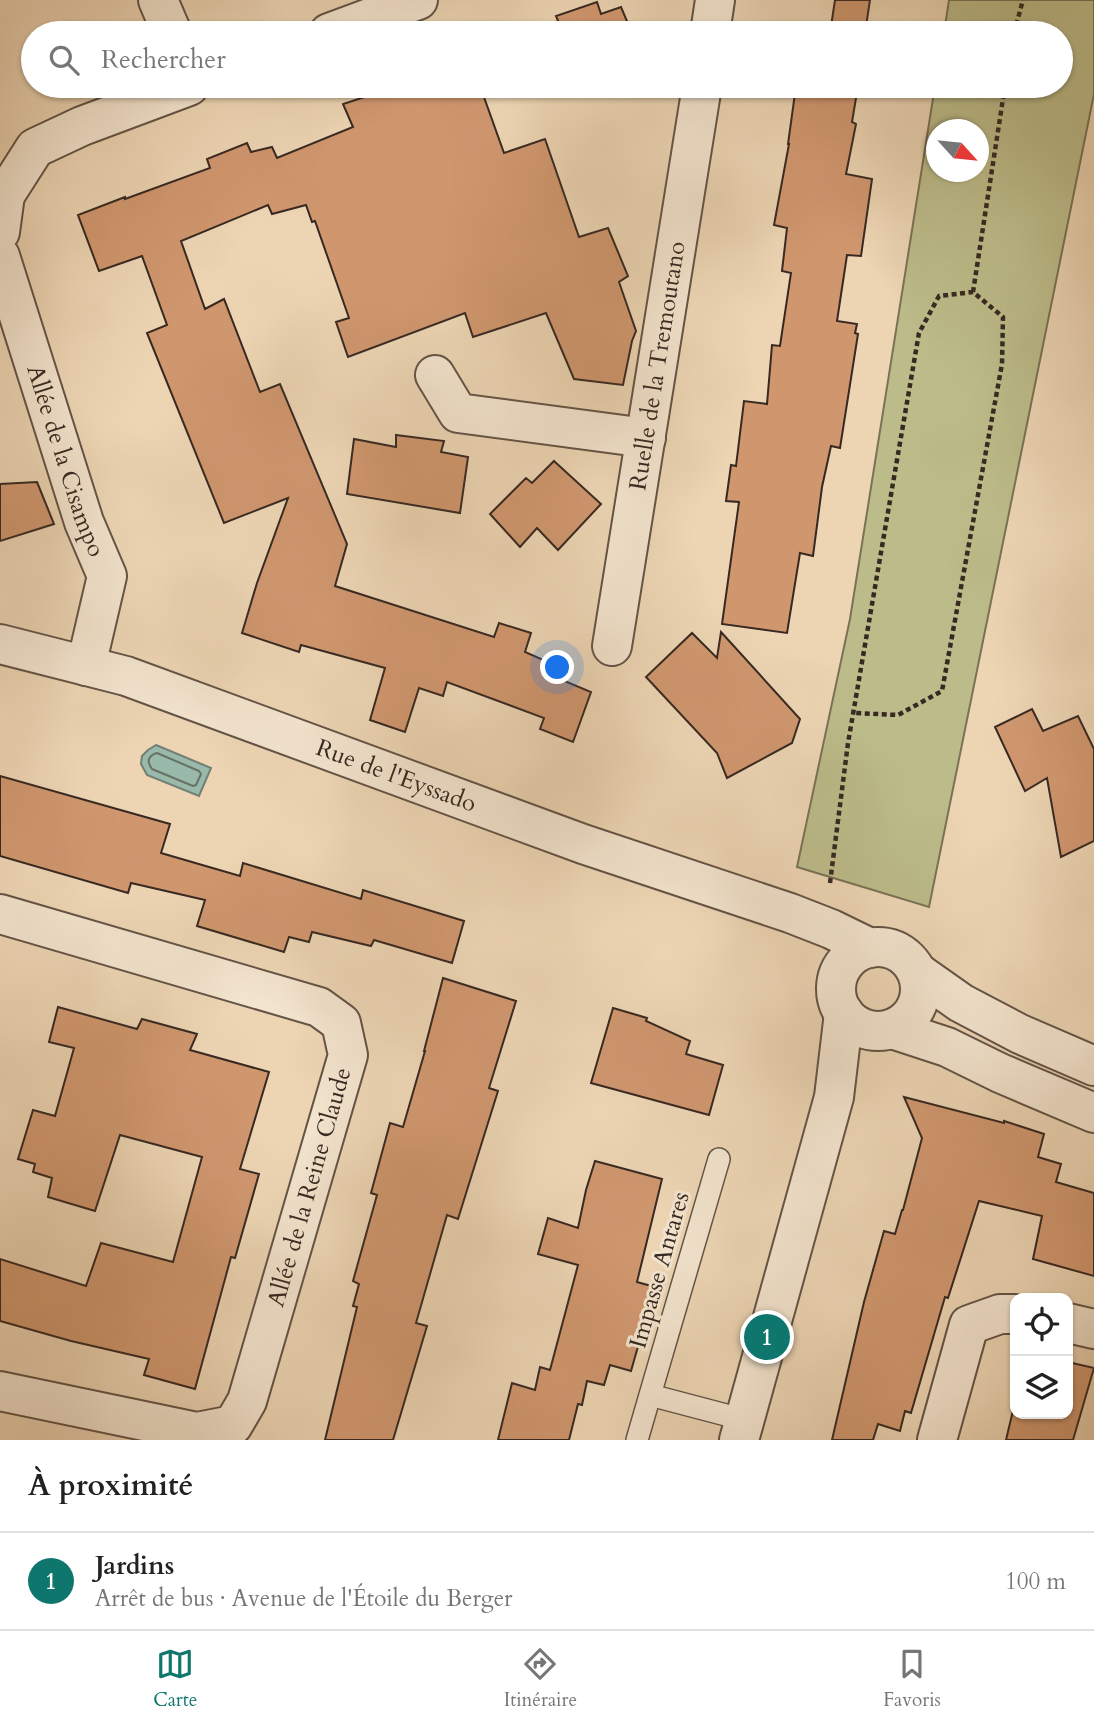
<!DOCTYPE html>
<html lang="fr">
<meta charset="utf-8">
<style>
:root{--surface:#fff;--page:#f2f2f2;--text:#222;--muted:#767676;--line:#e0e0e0;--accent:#0f766e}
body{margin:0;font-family:Cardo,serif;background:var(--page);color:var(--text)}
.controls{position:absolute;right:21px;bottom:21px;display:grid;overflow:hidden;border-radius:14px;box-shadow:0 2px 5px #0004}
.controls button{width:63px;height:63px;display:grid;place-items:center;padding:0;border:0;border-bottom:2px solid var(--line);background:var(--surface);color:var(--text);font:35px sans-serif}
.compass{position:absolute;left:926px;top:119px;width:63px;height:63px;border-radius:50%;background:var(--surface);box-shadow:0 2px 5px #0004;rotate:117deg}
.you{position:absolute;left:558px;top:668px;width:24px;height:24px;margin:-18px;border:5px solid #fff;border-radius:50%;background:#1a73e8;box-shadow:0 0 0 10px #1a73e833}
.badge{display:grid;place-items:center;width:46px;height:46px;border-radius:50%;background:var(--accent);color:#fff;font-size:23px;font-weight:700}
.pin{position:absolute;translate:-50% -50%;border:4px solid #fff;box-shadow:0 2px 7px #0006}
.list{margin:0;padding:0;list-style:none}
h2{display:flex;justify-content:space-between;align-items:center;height:91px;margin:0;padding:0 28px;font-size:30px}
h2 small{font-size:23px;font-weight:400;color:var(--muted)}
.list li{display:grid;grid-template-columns:46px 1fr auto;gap:21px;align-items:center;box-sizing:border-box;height:98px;padding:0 28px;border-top:2px solid var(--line)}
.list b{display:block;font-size:26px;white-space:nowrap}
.list p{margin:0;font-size:23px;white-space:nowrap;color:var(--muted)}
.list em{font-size:23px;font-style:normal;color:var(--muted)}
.icon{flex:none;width:38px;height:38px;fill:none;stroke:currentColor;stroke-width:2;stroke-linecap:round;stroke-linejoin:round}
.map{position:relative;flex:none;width:1094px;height:1440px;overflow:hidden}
.search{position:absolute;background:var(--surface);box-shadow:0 2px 5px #0004;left:21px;right:21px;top:21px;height:77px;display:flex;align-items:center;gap:18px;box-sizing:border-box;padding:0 24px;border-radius:38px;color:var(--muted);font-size:26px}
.sheet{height:189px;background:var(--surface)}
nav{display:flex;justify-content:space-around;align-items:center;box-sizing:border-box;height:98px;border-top:2px solid var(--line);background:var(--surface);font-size:19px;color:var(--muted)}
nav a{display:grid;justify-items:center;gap:4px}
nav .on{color:var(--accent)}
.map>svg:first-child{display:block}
</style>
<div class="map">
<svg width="1094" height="1440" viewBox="0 0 1094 1440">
<rect width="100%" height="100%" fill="#edd5b4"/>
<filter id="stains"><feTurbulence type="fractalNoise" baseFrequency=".00286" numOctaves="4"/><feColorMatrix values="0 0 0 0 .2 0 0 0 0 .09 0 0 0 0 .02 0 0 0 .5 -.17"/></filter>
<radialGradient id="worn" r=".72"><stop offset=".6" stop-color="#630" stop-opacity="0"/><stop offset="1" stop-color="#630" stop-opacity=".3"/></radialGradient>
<path fill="#bcbc8a" stroke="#7a7256" stroke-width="2" fill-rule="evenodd" d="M949,0h145v94l-165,813 -132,-40 53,-248 85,-533h126v-53h-117zM936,130h42v42h-42z"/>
<path fill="#99b9ab" stroke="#727f74" stroke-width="2" d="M156,745l55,23 -12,28 -52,-21 -6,-11 1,-8 6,-6z"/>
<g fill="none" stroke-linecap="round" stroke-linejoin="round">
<path stroke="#687166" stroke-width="2" d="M157,753l42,18 2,3 -5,11 -3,1 -41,-17c-5,-7 -5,-13 5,-16z"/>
</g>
<path fill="#d0976f" stroke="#372922" stroke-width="2" d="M835,0h35l-5,33h-35z
M597,2l4,12 20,-7 11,26h-87l16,-5 -5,-12z
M398,86h82l24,67 41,-14 34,98 29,-9 20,48 -9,6 17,49 -4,10 -9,44 -49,-6 -28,-66 -73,24 -8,-24 -117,44 -12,-35 13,-4 -34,-97 -3,1 -6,-17 -34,9 -4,-9 -87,36 24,68 19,-10 36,93 20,-8 67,160 -12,42 159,51 5,-14 32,10 -6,19 41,18 -4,10 29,12 -18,50 -33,-13 4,-11 -97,-36 -4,14 -24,-8 -14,44 -35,-12 15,-52 -84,-23 -2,7 -57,-19 15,-50 31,-85 -64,25 -77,-190 20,-8 -25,-69 -43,15 -21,-56 47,-18v2l85,-31 -3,-9 40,-16 4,9 21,-5 5,11 76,-31 -10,-23z
M796,86h62l-6,36 4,2 -10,50 26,5 -11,77 -14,-1 -10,66 20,3 -2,9 3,1 -18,114 -9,-2 -9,41 -9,69 -13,-3 -13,80 -65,-9 17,-122 -13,-1 5,-36 5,1 8,-65 23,3 5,-59 8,1 11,-73 -9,-2 5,-43 -13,-3 15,-81h-1z
M396,435l48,6 -3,11 27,5 -8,56 -113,-19 7,-55 42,8z
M554,461l47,43 -43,46 -21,-22 -17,19 -30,-33 36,-36 6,5z
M37,482l17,42 -54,17v-57z
M721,632l79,87 -8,24 -65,35 -10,-25 -71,-76 46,-44 25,25z
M1032,709l11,22 35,-15 16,33v92l-33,16 -14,-79 -22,13 -30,-64z
M0,776l170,48 -9,29 79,23 3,-13 118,36 2,-9 101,31 -12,42 -78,-23 -3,6 -59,-14 -3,10 -20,-5 -5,15 -87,-26 8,-26 -74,-17 -3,10 -128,-37z
M443,978l73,23 -27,87 9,3 -40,128 -11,-4 -31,108 11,3 -34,114h-68l32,-133 -4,-1 6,-22 -6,-3 24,-86 -6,-2 19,-70 13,4 22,-76h-1z
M58,1007l79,22 5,-10 55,15 -7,16 79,22 -29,97 19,5 -24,84 -4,-1 -36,132 -51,-14 5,-16 -78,-18 -71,-20v-62l86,27 15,-43 72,19 29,-105 -82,-22 -25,76 -47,-14 4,-19 -19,-6 2,-8 -17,-5 15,-49 22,6 19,-68 -25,-6z
M613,1008l34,10 -1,3 44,20 -4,13 37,11 -14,50 -118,-32z
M904,1097l100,26v-2l40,13 -6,23 23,7 -5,18 38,11v83l-61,-17 9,-43 -63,-15 -31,97 -3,-1 -34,116 -6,-2 -5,20 -22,-7 -5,16h-41l32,-138 20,-71 11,3 7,-24h1l19,-72z
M595,1161l67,18 -25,103 18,5 -24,84 -21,-6 -6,20 -17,-4 -5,24 -4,-1 -9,36h-71l14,-57 23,7 5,-23 10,3 28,-105 -40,-11 10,-36 30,10 8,-38z
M1068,1362l26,6 -21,72h-67l9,-38v12h53z"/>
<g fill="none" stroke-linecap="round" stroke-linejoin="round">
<defs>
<path id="service" d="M719,1159l-69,236 95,25
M637,1440l13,-45"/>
<g id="minor">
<path d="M158,0l14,33"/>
<path d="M329,33l89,-33"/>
<path d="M710,33l5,-33"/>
<path d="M0,232l5,-37 30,-47 47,-22 107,-40"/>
<path id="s1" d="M0,256l84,266 23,54 -21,90"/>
<path d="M435,375l23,38 188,25"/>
<path id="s2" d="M0,644l126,32 457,168 207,69 41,16 39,19"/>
<path id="s3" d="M612,646l90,-560"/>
<path d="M0,914l319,93 22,16 7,32 -101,346 -14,24 -36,7 -197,-41"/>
<circle cx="878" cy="989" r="42"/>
<path d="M917,972l44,31 59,31 74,32"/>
<path d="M892,1029l55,18 53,26 94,40"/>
<path d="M1068,1323l26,6"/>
<path d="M739,1440l95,-343 10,-84"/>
<path d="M937,1440l32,-115 31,-11h15"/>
</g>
</defs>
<use href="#service" stroke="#645446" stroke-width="24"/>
<use href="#minor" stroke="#645446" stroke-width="42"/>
<path stroke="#372922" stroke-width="4.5" stroke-dasharray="5 3.5" stroke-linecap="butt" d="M1014,33l9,-33
M973,292l32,-206
M830,883l18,-140 71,-410 20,-37 34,-4 30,25 -1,47 -60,327 -44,24 -44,-2"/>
<use href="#service" stroke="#f3e4ce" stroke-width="21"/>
<use href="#minor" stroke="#f3e4ce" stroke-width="38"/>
</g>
<g text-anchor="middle" stroke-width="6" stroke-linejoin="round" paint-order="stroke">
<g font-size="24" fill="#372922" stroke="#f3e4ce">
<text dy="8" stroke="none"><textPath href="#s3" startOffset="284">Ruelle de la Tremoutano</textPath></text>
<text dy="8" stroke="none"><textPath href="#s1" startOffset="215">Allée de la Cisampo</textPath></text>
<text dy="8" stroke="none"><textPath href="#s2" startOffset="418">Rue de l'Eyssado</textPath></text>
<text transform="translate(309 1187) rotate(-74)" y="8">Allée de la Reine Claude</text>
<text transform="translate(659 1270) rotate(-74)" y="8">Impasse Antares</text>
</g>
</g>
<rect width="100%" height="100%" filter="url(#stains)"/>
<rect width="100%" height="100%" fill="url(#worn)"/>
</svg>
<div class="controls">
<button><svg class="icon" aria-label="locate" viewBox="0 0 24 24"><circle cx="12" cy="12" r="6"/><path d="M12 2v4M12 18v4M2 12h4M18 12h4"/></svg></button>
<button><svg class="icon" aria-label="layers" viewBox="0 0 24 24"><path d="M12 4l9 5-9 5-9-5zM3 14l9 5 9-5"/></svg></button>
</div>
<svg class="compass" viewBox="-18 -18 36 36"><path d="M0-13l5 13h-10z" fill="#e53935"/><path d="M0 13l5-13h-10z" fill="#767676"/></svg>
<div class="you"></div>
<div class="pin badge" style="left:767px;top:1337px">1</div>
<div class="search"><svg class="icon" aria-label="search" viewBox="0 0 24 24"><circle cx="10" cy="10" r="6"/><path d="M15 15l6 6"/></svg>Rechercher</div>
</div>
<section class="sheet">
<h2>À proximité<small></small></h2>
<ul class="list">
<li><span class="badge">1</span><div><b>Jardins</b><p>Arrêt de bus · Avenue de l'Étoile du Berger</p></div><em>100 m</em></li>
</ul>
</section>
<nav>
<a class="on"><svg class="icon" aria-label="map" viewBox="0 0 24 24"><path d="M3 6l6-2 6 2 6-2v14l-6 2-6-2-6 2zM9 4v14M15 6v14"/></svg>Carte</a>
<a><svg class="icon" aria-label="directions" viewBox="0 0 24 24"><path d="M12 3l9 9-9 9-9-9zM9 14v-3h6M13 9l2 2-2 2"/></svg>Itinéraire</a>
<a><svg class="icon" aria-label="saved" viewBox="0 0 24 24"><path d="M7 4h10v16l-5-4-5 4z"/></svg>Favoris</a>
</nav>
